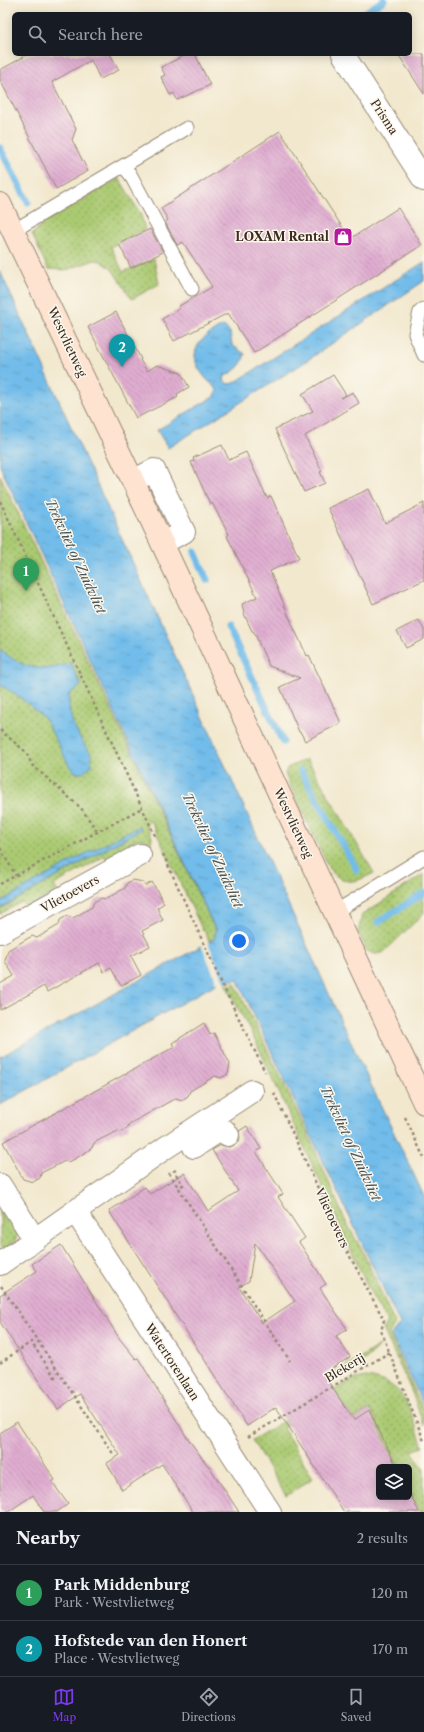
<!DOCTYPE html>
<meta charset="utf-8">
<style>
:root{--surface:#171b24;--page:#242831;--text:#f1f3f6;--muted:#9ea1a6;--line:#363941;--accent:#7c3aed}
body{margin:0;font-family:"Libre Caslon Text",serif;background:var(--page);color:var(--text)}
.controls{position:absolute;right:12px;bottom:12px;display:grid;overflow:hidden;border-radius:6px;box-shadow:0 2px 10px #0003}
.controls button{width:36px;height:36px;display:grid;place-items:center;padding:0;border:0;border-bottom:1px solid var(--line);background:var(--surface);color:var(--text);font:20px sans-serif}
.you{position:absolute;left:239px;top:941px;width:14px;height:14px;margin:-10px;border:3px solid #fff;border-radius:50%;background:#1a73e8;box-shadow:0 0 0 6px #1a73e833}
.badge{display:grid;place-items:center;width:26px;height:26px;border-radius:50%;background:var(--accent);color:#fff;font-size:13px;font-weight:700}
.pin{position:absolute;translate:-50% -33px;filter:drop-shadow(0 1px 2px #0008)}
.pin::after{content:'';position:absolute;top:21px;width:14px;height:12px;background:inherit;clip-path:polygon(0 0,100% 0,50% 100%)}
.list{margin:0;padding:0;list-style:none}
h2{display:flex;justify-content:space-between;align-items:center;height:52px;margin:0;padding:0 16px;font-size:17px}
h2 small{font-size:13px;font-weight:400;color:var(--muted)}
.list li{display:grid;grid-template-columns:26px 1fr auto;gap:12px;align-items:center;box-sizing:border-box;height:56px;padding:0 16px;border-top:1px solid var(--line)}
.list b{display:block;font-size:15px;white-space:nowrap}
.list p{margin:0;font-size:13px;white-space:nowrap;color:var(--muted)}
.list em{font-size:13px;font-style:normal;color:var(--muted)}
.icon{flex:none;width:22px;height:22px;fill:none;stroke:currentColor;stroke-width:2;stroke-linecap:round;stroke-linejoin:round}
.map{position:relative;flex:none;width:424px;height:1512px;overflow:hidden}
.search{position:absolute;background:var(--surface);box-shadow:0 2px 10px #0003;left:12px;right:12px;top:12px;height:44px;display:flex;align-items:center;gap:10px;box-sizing:border-box;padding:0 14px;border-radius:6px;color:var(--muted);font-size:15px}
.sheet{height:164px;background:var(--surface)}
nav{display:flex;justify-content:space-around;align-items:center;box-sizing:border-box;height:56px;border-top:1px solid var(--line);background:var(--surface);font-size:11px;color:var(--muted)}
nav a{display:grid;justify-items:center;gap:2px}
nav .on{color:var(--accent)}
.map>svg:first-child{display:block}
</style>
<div class="map">
<svg width="424" height="1512" viewBox="0 0 424 1512">
<defs>
<pattern id="grass-dots" width="8" height="8" patternUnits="userSpaceOnUse"><rect width="8" height="8" fill="#aaca72"/><path d="M2 2h.1M6 6h.1" fill="none" stroke="#8ca45d" stroke-width="1.8" stroke-linecap="round"/></pattern>
<pattern id="water-ripples" width="26" height="14" patternUnits="userSpaceOnUse"><rect width="26" height="14" fill="#71bcea"/><path d="M2 4q2-2 4 0t4 0M15 11q2-2 4 0t4 0" fill="none" stroke="#5e99bd"/></pattern>
<pattern id="building-back-hatch" width="6" height="6" patternUnits="userSpaceOnUse"><rect width="6" height="6" fill="#e0add1"/><path d="M-1 5l2 2M0 0l6 6M5-1l2 2" fill="none" stroke="#b78da9"/></pattern>
</defs>
<rect width="100%" height="100%" fill="#fbf7ec"/>
<filter id="ink" filterUnits="userSpaceOnUse"><feTurbulence type="fractalNoise" baseFrequency=".025" numOctaves="2"/><feDisplacementMap in="SourceGraphic" scale="8" xChannelSelector="R" yChannelSelector="G"/><feConvolveMatrix kernelMatrix="1 2 1 2 8 2 1 2 1" color-interpolation-filters="sRGB"/></filter>
<filter id="wash" filterUnits="userSpaceOnUse"><feTurbulence type="fractalNoise" baseFrequency=".012" numOctaves="4" result="noise"/><feDisplacementMap in="SourceGraphic" scale="16" xChannelSelector="R" yChannelSelector="G"/><feGaussianBlur stdDeviation="0.9" result="paint"/><feColorMatrix in="noise" values="0 0 0 0 0 0 0 0 0 0 0 0 0 0 0 0 0 1.4 0 .05"/><feComposite in="paint" operator="in"/></filter>
<g filter="url(#wash)">
<rect width="100%" height="100%" fill="#f2e8ce"/>
<path fill="url(#grass-dots)" stroke="#727a48" d="M119,178l21,35 5,16 -34,18 12,25 31,-13 5,25 -27,15 -21,-31 -10,-7 -6,-1 -29,10 -18,-1 -16,-35 11,-11z
M0,475l216,456 -2,8 -5,2 -4,-10 -3,-2 -51,-108 -5,3 6,13 -1,6 -10,-4 -7,1 -7,6 -4,9 -14,8 -4,-7 -51,29 3,6 -31,18 -4,-7 -22,12v-5l141,-80 -141,76z
M307,759l67,114c-20,10 -29,13 -45,-4l-44,-95 2,-6z
M424,874v39l-41,40 -8,1 -8,-3 -9,-19 4,-17z
M235,983l73,151 37,86 18,32 32,72 -6,10 35,78v13l-13,-35 -28,-61 4,-8 -15,-25 -115,-252 -31,-59z
M0,1198l18,33c-1,10 -6,14 -14,19l-4,-6z
M383,1343l-24,22 -33,20 -3,-4z
M366,1377c43,5 44,36 57,70l-11,4 12,19v42h-4l-11,-22v-23h-11l-28,-58 -16,10 -18,-25 -53,34 30,50 -27,18 -34,-56 99,-60z"/>
<path fill="url(#water-ripples)" stroke="#567384" d="M424,262v19l-122,83 -134,84 -11,-18 58,-34 2,-7c-18,-15 -34,-36 -9,-54 6,-4 9,-7 16,-9l6,6 2,13 13,9c-3,12 -10,17 -20,22l-1,5 4,3 6,-1z
M0,271l360,791 64,134v210l-33,-71 9,-11 -163,-345 -21,5 -216,121v-48l214,-118 2,-8 -216,-465z
M0,649c22,20 42,24 71,14l10,23 -12,8c-1,27 8,40 23,61l-1,11 -8,7h-6l-6,-4 -26,-50 -25,-22 -20,-12z
M139,826l2,3 -141,80v-7l81,-46z"/>
<path fill="#f2e8ce" d="M207,940l18,43 -7,2 -17,-41z"/>
<g fill="none" stroke-linecap="round" stroke-linejoin="round">
<path stroke="#71bcea" stroke-width="7" d="M363,14l21,-14
M0,148l28,54
M195,552l12,28
M228,627l55,115
M301,771l56,99
M378,922l46,-29"/>
</g>
<g id="blocks">
<path fill="url(#building-back-hatch)" fill-rule="evenodd" d="M29,54h81l9,16 -19,9 -9,-19 -39,22 24,47 -4,11 16,31 -32,18 -56,-109v-10z
M188,54h7l15,31 -33,15 -3,-7 -4,2 -9,-18 4,-2 -4,-8z
M398,54h26v40z
M280,131l70,108 48,-31 24,37 -168,108 -26,-40 -54,28 -12,-22 17,-10v-3l33,-19 -29,-45 -6,3 -12,-23 3,-2 -7,-12z
M150,229l13,23 -32,16 -12,-24z
M116,312l25,47 -1,1 7,11 10,-6 24,8 8,14 -12,7 1,3 -42,21 -48,-91z
M333,375l13,20 -5,3 12,-6 6,11 -54,33 17,35 -2,1 5,11 -21,9 -29,-63 38,-18 -11,-17z
M222,445l7,15 17,-8 21,46 4,-2 28,62 -29,13 23,55 14,30 2,-1 32,68 -36,18 -4,-8 -2,-1 -19,-45 20,-9 -31,-12 -15,-34 -2,-1 -8,-17 -2,-10 15,-7 -30,-61 2,-2 -17,-31 -2,1 -19,-42 3,-1 -1,-3z
M369,489l16,34 39,-20v77l-51,24 -45,-96z
M419,620l5,10v9l-18,9 -9,-17z
M133,880l10,2 2,4 7,-4 12,21 -7,5 6,12 -21,11 8,15 -19,10 10,19 -20,11 -10,-18 -7,4 -5,-9 -52,29 -3,-6 -44,24v-26l14,-8 -9,-15 3,-11 24,-14 5,2 22,-13 1,-5 7,-4 6,2 19,-11 2,-5 7,-4 5,1 19,-11 2,-5z
M204,1023l6,12 4,-2 16,31 -2,10 -7,4 -6,-2 -25,15 -2,5 -6,4 -6,-2 -47,26 -1,4 -7,4 -3,-1 -17,8 -7,4 -2,5 -17,11 -7,3 -3,-1 -24,12 -1,5 -7,4 -10,-3 -20,-37 171,-95 -2,-4z
M247,1126l14,23 -5,3 27,42 -5,3 27,41 -6,4 27,42 -6,4 27,41 -11,7 14,21 -27,17 31,46 15,-10 28,57h-18v30h30v-5l10,20h-75l-68,-105 -29,19 -138,-215 36,-24 5,7 34,-21 24,38 30,-20 -26,-41 9,-5 8,2 6,-2 5,-5 -1,-9zM255,1243l40,58 -33,22 -23,-36 10,-6z
M61,1245l58,93 17,21 2,-1 48,78 22,30h1l30,46h-46l-31,-48 -40,26 -15,-27 13,-8 -40,-61 -22,15 -18,-26 -40,-61v-27l37,-24 -5,-7z
M17,1422l38,58 -3,2 16,22 -11,8h-13l-11,-17 -25,17h-8v-79z"/>
</g>
</g>
<g filter="url(#ink)">
<use href="#blocks" fill-opacity="0" stroke="#968976" stroke-width="1"/>
<g fill="none" stroke-linecap="round" stroke-linejoin="round">
<defs>
<path id="lane" d="M123,166l64,-38
M13,231l110,-65 7,8 62,115
M424,309l-4,3 -5,22 9,21
M335,912l89,-55"/>
<path id="street" d="M343,54l81,126
M133,481l21,-11 30,62 -22,11
M0,932l140,-77
M194,1147l23,-15 8,-1 3,4
M0,1185l35,55
M75,1211l195,301
M0,1264l165,-116 87,-57"/>
<path id="secondary" d="M0,204l133,277 291,622"/>
</defs>
<use href="#lane" stroke="#968976" stroke-width="15"/>
<use href="#street" stroke="#968976" stroke-width="24"/>
<use href="#secondary" stroke="#968976" stroke-width="24"/>
<path stroke="#968976" stroke-width="2.5" stroke-dasharray="3 3" stroke-linecap="butt" d="M0,501l156,337
M0,730l26,22 6,13 49,43 16,23
M0,848l16,28
M163,854l60,132 42,86
M0,884l142,-76
M274,1093l73,158 37,69 -3,11 43,110
M405,1117l19,41
M176,1170l-2,1 9,14 -5,2
M169,1173l121,188
M1,1286l113,169
M0,1363l31,-21 26,38
M248,1437l142,-85"/>
<use href="#lane" stroke="#fff" stroke-width="13"/>
<use href="#street" stroke="#fff" stroke-width="22"/>
<use href="#secondary" stroke="#fee3d1" stroke-width="22"/>
</g>
</g>
<defs>
<symbol id="shop-square" viewBox="-11 -11 22 22"><rect x="-9" y="-9" width="18" height="18" rx="4" fill="#b5179e" stroke="#fbf7ec"/><path d="M-5-2.5h2.3a2.7 3.5 0 0 1 5.4 0H5L5.5 6h-11ZM-1.5-2.5h3a1.5 2.3 0 0 0-3 0Z" fill="#fff"/></symbol>
</defs>
<g fill-rule="evenodd">
<use href="#shop-square" x="332" y="226" width="22" height="22"/>
</g>
<g text-anchor="middle" stroke-width="3" stroke-linejoin="round" paint-order="stroke">
<g font-size="12" fill="#3b2a1e" stroke="#fbf7ec">
<text transform="translate(384 117) rotate(57)" y="4">Prisma</text>
<text transform="translate(67 342) rotate(65)" y="4">Westvlietweg</text>
<text transform="translate(293 823) rotate(65)" y="4">Westvlietweg</text>
<text transform="translate(70 894) rotate(-29)" y="4">Vlietoevers</text>
<text transform="translate(332 1218) rotate(65)" y="4">Vlietoevers</text>
<text transform="translate(172 1362) rotate(57)" y="4">Watertorenlaan</text>
<text transform="translate(345 1368) rotate(-31)" y="4">Blekerij</text>
</g>
<g font-size="12" font-weight="bold" fill="#3b2a1e" stroke="#fbf7ec" text-anchor="end">
<text x="329" y="241">LOXAM Rental</text>
</g>
<g font-size="13" font-style="italic" fill="#4b565b" stroke="#fbf7ec">
<text transform="translate(76 556) rotate(65)" y="5">Trekvliet of Zuidvliet</text>
<text transform="translate(213 850) rotate(65)" y="5">Trekvliet of Zuidvliet</text>
<text transform="translate(351 1143) rotate(65)" y="5">Trekvliet of Zuidvliet</text>
</g>
</g>
</svg>
<div class="controls">
<button><svg class="icon" aria-label="layers" viewBox="0 0 24 24"><path d="M12 4l9 5-9 5-9-5zM3 14l9 5 9-5"/></svg></button>
</div>
<div class="you"></div>
<div class="pin badge" style="left:26px;top:591px;background:#2e9e5b">1</div>
<div class="pin badge" style="left:122px;top:367px;background:#0f9aa8">2</div>
<div class="search"><svg class="icon" aria-label="search" viewBox="0 0 24 24"><circle cx="10" cy="10" r="6"/><path d="M15 15l6 6"/></svg>Search here</div>
</div>
<section class="sheet">
<h2>Nearby<small>2 results</small></h2>
<ul class="list">
<li><span class="badge" style="background:#2e9e5b">1</span><div><b>Park Middenburg</b><p>Park · Westvlietweg</p></div><em>120 m</em></li>
<li><span class="badge" style="background:#0f9aa8">2</span><div><b>Hofstede van den Honert</b><p>Place · Westvlietweg</p></div><em>170 m</em></li>
</ul>
</section>
<nav>
<a class="on"><svg class="icon" aria-label="map" viewBox="0 0 24 24"><path d="M3 6l6-2 6 2 6-2v14l-6 2-6-2-6 2zM9 4v14M15 6v14"/></svg>Map</a>
<a><svg class="icon" aria-label="directions" viewBox="0 0 24 24"><path d="M12 3l9 9-9 9-9-9zM9 14v-3h6M13 9l2 2-2 2"/></svg>Directions</a>
<a><svg class="icon" aria-label="saved" viewBox="0 0 24 24"><path d="M7 4h10v16l-5-4-5 4z"/></svg>Saved</a>
</nav>
